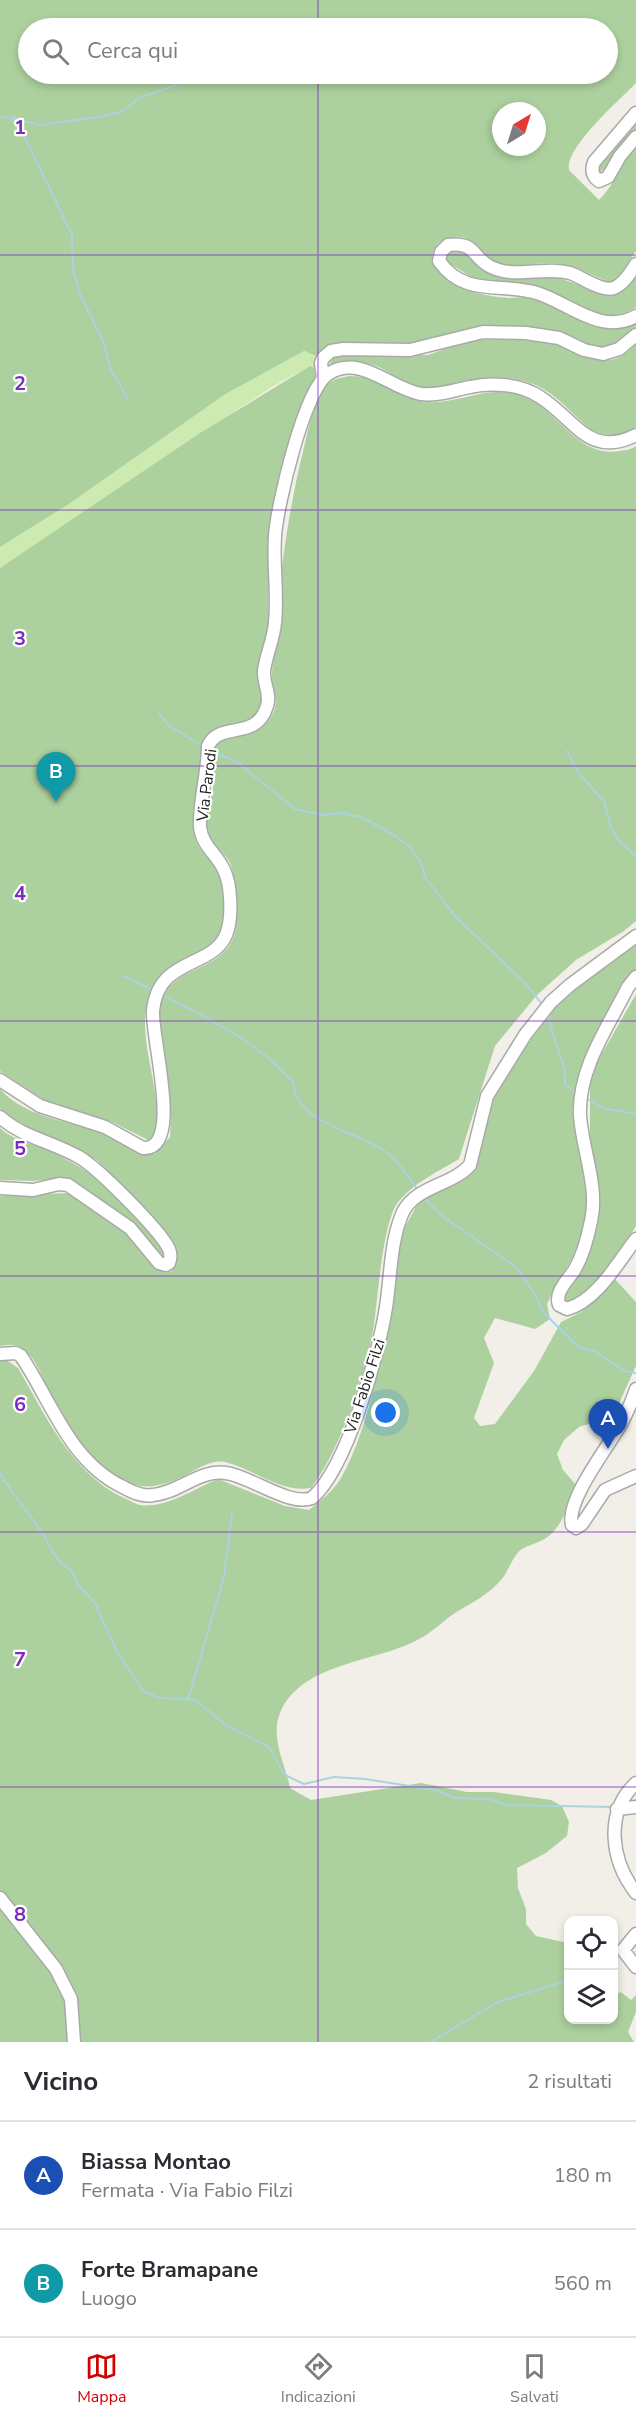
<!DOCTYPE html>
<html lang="it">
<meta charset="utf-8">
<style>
:root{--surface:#fff;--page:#f2f2f3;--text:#2b2b33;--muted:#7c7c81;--line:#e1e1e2;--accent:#d40000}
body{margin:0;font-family:"Nunito Sans",sans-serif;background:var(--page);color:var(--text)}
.controls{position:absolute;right:18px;bottom:18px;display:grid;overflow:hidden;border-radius:12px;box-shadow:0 3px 9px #0003}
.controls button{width:54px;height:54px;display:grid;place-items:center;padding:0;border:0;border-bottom:2px solid var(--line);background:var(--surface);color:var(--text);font:30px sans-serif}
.compass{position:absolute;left:492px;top:102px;width:54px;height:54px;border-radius:50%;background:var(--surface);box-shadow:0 3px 9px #0003;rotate:38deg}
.you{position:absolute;left:386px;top:1413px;width:21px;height:21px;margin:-15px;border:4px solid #fff;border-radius:50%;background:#1a73e8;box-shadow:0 0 0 9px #1a73e833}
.badge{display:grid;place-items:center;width:39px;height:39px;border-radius:50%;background:var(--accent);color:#fff;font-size:20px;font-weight:700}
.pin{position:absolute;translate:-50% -50px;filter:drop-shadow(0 2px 3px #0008)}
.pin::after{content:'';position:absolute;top:32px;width:21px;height:18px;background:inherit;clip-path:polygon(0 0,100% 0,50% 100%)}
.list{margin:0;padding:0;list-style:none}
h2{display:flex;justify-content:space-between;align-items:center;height:78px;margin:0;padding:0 24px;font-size:26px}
h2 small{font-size:20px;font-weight:400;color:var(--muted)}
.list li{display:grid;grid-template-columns:39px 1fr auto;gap:18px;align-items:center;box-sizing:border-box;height:108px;padding:0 24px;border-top:2px solid var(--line)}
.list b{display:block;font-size:22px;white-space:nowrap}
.list p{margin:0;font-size:20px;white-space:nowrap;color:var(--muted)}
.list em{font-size:20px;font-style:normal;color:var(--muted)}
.icon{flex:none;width:33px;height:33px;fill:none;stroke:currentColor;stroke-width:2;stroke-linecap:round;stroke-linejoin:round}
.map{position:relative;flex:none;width:636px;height:2042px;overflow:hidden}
.search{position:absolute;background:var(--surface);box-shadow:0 3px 9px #0003;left:18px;right:18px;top:18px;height:66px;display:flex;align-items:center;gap:15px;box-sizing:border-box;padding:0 21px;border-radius:33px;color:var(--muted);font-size:22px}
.sheet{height:294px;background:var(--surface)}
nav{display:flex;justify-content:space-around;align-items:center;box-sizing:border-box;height:84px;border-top:2px solid var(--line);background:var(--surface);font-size:16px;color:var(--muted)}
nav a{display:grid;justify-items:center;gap:3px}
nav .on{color:var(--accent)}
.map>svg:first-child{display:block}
</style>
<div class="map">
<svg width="636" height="2042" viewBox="0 0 636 2042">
<rect width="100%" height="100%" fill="#f2efe9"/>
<path fill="#cdebb0" d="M304,351l15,6 -5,11 -4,-2 -40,22 -270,180v-21l69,-43 155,-109z"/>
<path fill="#add19e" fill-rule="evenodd" d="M0,0h636v83c-16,17 -71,64 -67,87l30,30c16,-15 21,-37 37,-55v106l-20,30 -6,1c-19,-7 -38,-18 -58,-19 -19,0 -39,6 -56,-1 -21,-7 -21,-37 -56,-20 -9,9 -11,18 -2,28 17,20 44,26 71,28 9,0 19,-2 27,1 37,12 59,40 100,24v4l-18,16 -12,5 -13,-2 -33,-14 -127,6 -26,6 -64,-1 -24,14 -15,-6 -80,44 -155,109 -69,43zM28,28h580v46h-580zM501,111h36v36h-36z
M636,122v12l-35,38 -3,-1 -1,-6z
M450,250l17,2 23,22 65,3 53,17 28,-23v36l-18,10 -18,-2 -63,-28 -58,-5 -33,-21 -2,-4z
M471,340c27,0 58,-2 84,4 33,7 50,33 81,0v83c-43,25 -56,-14 -88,-35 -21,-15 -54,-18 -79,-11 -16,3 -32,9 -50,6 -18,-3 -32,-19 -49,-23 -14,-4 -28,3 -41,1l4,-7 12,-3h83z
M310,366l4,2 2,15 -25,51 -22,105 -1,91 -11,44 5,31c-4,6 -9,13 -15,17 -14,8 -31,0 -41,16 -4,7 -13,95 -10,103 4,10 13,17 19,26 9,15 10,40 7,58 -6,33 -57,32 -71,66 -19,46 14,97 4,144l-7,5 -36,-18 -68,-22 -44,-29v-503l200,-135z
M349,376c30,-1 48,24 78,26 34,2 66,-20 99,-5 32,15 53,61 93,54 6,-1 12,-1 17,-5v475l-12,10 -48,29 -39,35 -42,51 -36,113c-20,12 -44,23 -60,42 -17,19 -21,101 -26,130 -8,44 -34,122 -62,157 -30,5 -58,-19 -86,-26 -10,-2 -21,3 -30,8 -42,24 -66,23 -101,-12 -17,-16 -31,-44 -43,-64 -8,-14 -15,-37 -29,-46 -7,-5 -14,-3 -22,-2v-150l69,-3 58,41 30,35 9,4 6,-2 5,-15 -6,-16 -74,-80 -88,-43 -9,-8v-20c27,31 77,32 112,49 16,8 24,16 43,16l15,-17 1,-23 -12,-104c11,-49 60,-34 75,-74 5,-14 2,-59 -4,-73 -7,-13 -24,-23 -24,-39 0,-12 5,-25 7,-36 2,-14 0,-28 2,-42l4,-4c21,-7 43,-5 54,-29 7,-14 -2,-25 -1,-40 5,-77 14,-155 33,-230 4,-18 9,-41 20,-56 6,-8 15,-9 24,-11z
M636,943v27l-6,6c-15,29 -55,90 -56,121 -1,41 17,82 11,124 -4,31 -26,56 -38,83l3,15 -15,10 -40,-11 -11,20 10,25 -20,55 6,8 15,-2 39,-53 27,-49 20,-10 22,-20 10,-15 23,25v64l-21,46 -20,10 -16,5 -15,13 -7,14 6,16 14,16c-7,18 -16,44 -34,54 -6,3 -14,5 -21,9 -9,6 -13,21 -20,30 -13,15 -27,22 -44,32 -13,8 -24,20 -37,27 -43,25 -119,23 -141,75 -10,25 5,50 10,75l21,12 110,-17 46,9h27l57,8 11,6 7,16 -2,14 -21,17 -29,15 1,20 8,21v15l10,12 32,7v77h46v-25l7,-3 10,8 5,-5v17l-8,20 6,10h-634v-681h8l10,7c28,48 53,105 106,130 5,2 11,6 16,7 25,4 56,-17 78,-26l67,27 24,4c12,-9 24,-19 32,-32 38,-67 46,-173 63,-249l14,-26 57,-38 16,-62 7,-16 19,-29 47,-61z
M636,994v232c-14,23 -42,69 -69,77l-3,-7 21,-38 13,-40 -2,-42 -6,-39v-54l6,-19z
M0,1128c15,14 37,16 55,25 12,7 25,13 36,22 15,12 72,66 73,82l-34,-35 -61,-44 -36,3 -33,-1z"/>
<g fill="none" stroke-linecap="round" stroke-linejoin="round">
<path stroke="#aad3df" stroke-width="2" d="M0,116l42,9 61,-9 20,-5 16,-13 69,-24
M15,117l57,118 1,34 7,25 23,47 8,29 17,29
M159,713l9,12 36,22
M212,751l25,11 58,47 28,6 19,-2 19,4 30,16 18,13 12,16 4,15 30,39 71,68 16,20
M567,751l12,23 25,27 7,27 8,13 17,15
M123,976l30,14
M161,994c47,25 96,47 132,88 3,39 56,48 84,64 18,10 29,28 41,44
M547,1015l18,55v14l11,9
M584,1097l19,11 33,6
M423,1197l19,19 74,51 20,29 8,17 34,34 18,5 28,19 12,2
M0,1473c13,23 31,42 44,63 8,13 12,27 27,34l7,15 17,18 22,49 26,39 16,7 36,2 32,26 42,21 16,28 19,9 30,-7 31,2 70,11 20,8 33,1 20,6 105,2
M188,1700l36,-123 8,-64
M614,1955l8,1
M431,2042l65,-39 72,-23"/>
<defs>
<path id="minor" d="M636,113l-42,49c-3,8 -2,14 5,19l9,-4 12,-21 16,-19
M636,264c-5,8 -12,20 -22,24 -13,4 -32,-11 -44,-15 -25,-7 -55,6 -79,-6 -19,-9 -15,-26 -43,-22l-7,7 -2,9c26,37 63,21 98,32 32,10 65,43 99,23
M323,378l-2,-15 2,-5 8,-7 12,-2 67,1 73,-18 43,1 33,5 25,12 19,4 16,-5 17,-14
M636,977l-8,10c-20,40 -50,82 -48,128 2,34 19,72 11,106 -3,15 -8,34 -16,48 -6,10 -21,23 -16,36l8,4c30,-8 51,-47 69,-70
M0,1080l40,26 65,21 38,21c41,3 8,-111 10,-137 5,-57 65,-41 75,-82 4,-16 3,-45 -4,-59 -7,-16 -22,-24 -24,-43 -1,-26 8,-55 8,-81 12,-26 48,-4 59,-40 4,-12 -4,-23 -3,-35 2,-17 10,-32 11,-49 3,-28 -2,-57 0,-86 2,-30 29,-146 53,-162 33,-21 62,15 93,20 17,2 33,-4 49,-7 22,-5 51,-3 70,10 35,22 49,62 96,38
M0,1117c22,20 53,25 79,40 19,11 81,73 90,92 2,5 2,9 0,14l-3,2 -7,-2 -29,-35 -62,-43 -9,-1 -26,6 -33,-2
M0,1354l16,-1 5,3c31,46 48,105 102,131 9,5 19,10 30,8 26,-2 46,-26 73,-22 24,3 64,34 86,25 35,-30 67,-145 74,-191 5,-31 4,-66 17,-95 13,-26 50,-27 67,-47l17,-69 38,-61 26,-33 19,-17 66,-49
M636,1389c-4,12 -9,24 -15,35 -12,22 -56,77 -49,101l4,3 6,-4 23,-34 31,-14
M636,1783c-32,30 -25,78 0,110
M617,1809l19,-2
M0,1898l56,71 15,30 3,43
M636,1934l-13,16 13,17"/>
</defs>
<use href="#minor" stroke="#a9a9a9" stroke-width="15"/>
<use href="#minor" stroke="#fff" stroke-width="12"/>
</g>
<path fill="none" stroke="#7b2cbf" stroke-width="1.5" stroke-opacity="0.55" d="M318,0v28M318,74v1968M0,255h636M0,510h636M0,766h636M0,1021h636M0,1276h636M0,1532h636M0,1787h636"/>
<g text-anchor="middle" stroke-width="4.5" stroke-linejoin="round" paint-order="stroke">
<g font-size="16" fill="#222" stroke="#fff">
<text transform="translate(206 785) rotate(-83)" y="6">Via Parodi</text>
<text transform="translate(364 1386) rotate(-72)" y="6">Via Fabio Filzi</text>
</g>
</g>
<g font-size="20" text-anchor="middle" font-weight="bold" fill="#7b2cbf" stroke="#fff" stroke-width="4.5" stroke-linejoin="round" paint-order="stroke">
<text x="20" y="134">1</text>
<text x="20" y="390">2</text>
<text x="20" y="645">3</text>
<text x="20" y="900">4</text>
<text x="20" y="1155">5</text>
<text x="20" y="1411">6</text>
<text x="20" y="1666">7</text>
<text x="20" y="1921">8</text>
</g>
</svg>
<div class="controls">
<button><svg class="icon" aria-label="locate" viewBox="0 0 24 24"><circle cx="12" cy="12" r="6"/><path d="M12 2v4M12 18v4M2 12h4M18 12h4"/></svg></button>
<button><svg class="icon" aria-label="layers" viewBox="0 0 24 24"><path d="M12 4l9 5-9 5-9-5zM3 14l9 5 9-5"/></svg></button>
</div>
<svg class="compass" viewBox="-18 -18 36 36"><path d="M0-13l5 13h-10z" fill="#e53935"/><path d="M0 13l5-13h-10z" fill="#7c7c81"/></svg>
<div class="you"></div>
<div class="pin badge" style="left:608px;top:1449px;background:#1a4fb4">A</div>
<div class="pin badge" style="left:56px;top:802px;background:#0f9aa8">B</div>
<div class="search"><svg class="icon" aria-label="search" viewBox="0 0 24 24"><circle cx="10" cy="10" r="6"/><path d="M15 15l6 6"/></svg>Cerca qui</div>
</div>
<section class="sheet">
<h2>Vicino<small>2 risultati</small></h2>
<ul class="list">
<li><span class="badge" style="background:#1a4fb4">A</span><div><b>Biassa Montao</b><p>Fermata · Via Fabio Filzi</p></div><em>180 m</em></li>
<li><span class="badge" style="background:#0f9aa8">B</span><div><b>Forte Bramapane</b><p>Luogo</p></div><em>560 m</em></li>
</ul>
</section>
<nav>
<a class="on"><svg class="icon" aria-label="map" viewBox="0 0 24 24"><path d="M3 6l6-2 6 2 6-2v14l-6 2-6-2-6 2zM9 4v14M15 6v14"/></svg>Mappa</a>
<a><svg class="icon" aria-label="directions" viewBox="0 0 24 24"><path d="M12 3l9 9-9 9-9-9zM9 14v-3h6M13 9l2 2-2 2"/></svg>Indicazioni</a>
<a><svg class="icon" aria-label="saved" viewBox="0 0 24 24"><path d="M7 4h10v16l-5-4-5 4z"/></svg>Salvati</a>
</nav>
